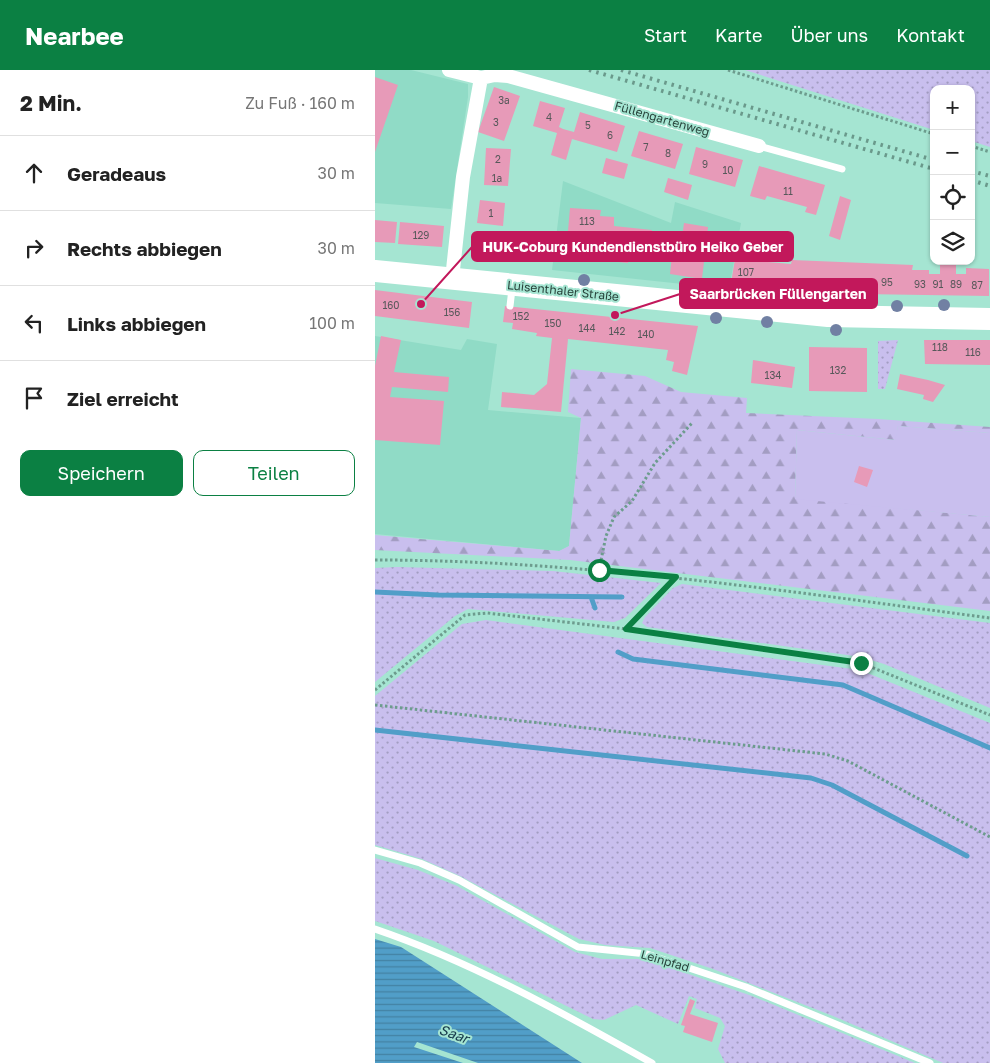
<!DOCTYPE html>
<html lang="de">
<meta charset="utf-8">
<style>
:root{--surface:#fff;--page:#f2f2f2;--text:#222;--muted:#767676;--line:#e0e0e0;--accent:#0b8043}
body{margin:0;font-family:"Golos Text",sans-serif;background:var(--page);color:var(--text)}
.controls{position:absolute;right:15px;top:15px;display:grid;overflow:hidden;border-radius:10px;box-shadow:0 1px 4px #0004}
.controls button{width:45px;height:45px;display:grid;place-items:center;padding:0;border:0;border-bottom:1px solid var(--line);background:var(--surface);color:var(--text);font:25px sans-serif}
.stop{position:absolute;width:15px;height:15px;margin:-11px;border:4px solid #0b8043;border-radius:50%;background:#fff}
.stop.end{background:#0b8043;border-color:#fff;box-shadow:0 1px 5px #0008}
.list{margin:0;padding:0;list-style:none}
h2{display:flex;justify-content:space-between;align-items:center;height:65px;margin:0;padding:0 20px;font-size:21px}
h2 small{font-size:16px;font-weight:400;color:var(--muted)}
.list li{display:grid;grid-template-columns:32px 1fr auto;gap:15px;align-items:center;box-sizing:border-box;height:75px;padding:0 20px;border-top:1px solid var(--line)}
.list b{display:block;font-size:19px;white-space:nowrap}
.list em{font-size:16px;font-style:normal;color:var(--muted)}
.actions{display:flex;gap:10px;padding:15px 20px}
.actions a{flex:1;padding:11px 0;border:1px solid var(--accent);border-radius:10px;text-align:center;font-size:18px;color:var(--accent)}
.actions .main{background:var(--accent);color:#fff}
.icon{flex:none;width:28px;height:28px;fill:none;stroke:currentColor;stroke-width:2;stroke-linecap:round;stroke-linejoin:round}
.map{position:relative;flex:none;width:615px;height:993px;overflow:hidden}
header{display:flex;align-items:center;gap:30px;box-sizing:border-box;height:70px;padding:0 25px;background:var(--accent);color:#fff}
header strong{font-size:24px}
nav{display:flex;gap:28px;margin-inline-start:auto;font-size:18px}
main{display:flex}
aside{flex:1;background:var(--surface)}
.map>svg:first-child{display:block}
</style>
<header>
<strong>Nearbee</strong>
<nav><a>Start</a><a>Karte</a><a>Über uns</a><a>Kontakt</a></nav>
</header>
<main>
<aside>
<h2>2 Min.<small>Zu Fuß · 160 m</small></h2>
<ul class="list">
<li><svg class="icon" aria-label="ahead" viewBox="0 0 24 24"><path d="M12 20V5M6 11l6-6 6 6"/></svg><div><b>Geradeaus</b></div><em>30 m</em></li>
<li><svg class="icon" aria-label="right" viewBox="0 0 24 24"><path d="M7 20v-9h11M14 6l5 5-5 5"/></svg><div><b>Rechts abbiegen</b></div><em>30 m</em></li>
<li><svg class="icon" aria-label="left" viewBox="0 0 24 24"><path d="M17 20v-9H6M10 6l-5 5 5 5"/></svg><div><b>Links abbiegen</b></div><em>100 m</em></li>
<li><svg class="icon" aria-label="arrive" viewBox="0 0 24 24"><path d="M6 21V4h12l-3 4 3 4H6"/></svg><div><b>Ziel erreicht</b></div></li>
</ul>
<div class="actions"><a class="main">Speichern</a><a>Teilen</a></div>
</aside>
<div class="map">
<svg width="615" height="993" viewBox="0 0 615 993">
<defs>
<pattern id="grass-dots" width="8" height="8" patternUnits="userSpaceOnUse" patternTransform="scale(1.25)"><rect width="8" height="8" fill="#c9bfee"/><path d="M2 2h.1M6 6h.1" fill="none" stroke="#a39dc2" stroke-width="1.8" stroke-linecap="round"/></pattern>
<pattern id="forest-firs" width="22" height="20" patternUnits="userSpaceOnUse" patternTransform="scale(1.25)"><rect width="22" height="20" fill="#c9bfee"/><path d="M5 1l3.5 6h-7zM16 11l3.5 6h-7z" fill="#a39dc2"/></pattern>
<pattern id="water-rules" width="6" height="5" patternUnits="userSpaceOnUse" patternTransform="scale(1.25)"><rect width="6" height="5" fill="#519ec8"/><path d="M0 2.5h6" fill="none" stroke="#4382a3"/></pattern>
</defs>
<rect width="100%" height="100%" fill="#a5e5d2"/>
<path fill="#90dbc6" d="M0,0h36l57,14v13l-17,112 -76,-6z
M188,111l108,42 4,-21 66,21 -12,66 -177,-19z
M0,266l86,14 6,-11 30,5 -9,66 93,8 -12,128 -9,5 -185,-17z"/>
<path fill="url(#grass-dots)" d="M370,0h245v77l-19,-6v-52h-37v41z
M523,270l-13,49h-7v-48z
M22,497l156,4 108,12 -36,35 -11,4 -146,-13 -13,7 -80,66v-114z
M307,514l308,39v85l-106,-44 -23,-7 -214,-30 -5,-4 3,-6 28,-29z
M111,550l374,50 130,53v340h-47l-110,-47 -120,-47 -63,-21 -45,-3 -26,-6 -119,-63 -38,-17 -47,-14v-149l87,-72z
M0,788l43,12 39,16 118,66 27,7h43l107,37 163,67h-190l-7,-14 7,-23 -5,-8 -25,-10 2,-9 -8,-3 -11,28 -42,-19 -32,15 -11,-1 -159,-78 -59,-20z"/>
<path fill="url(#forest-firs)" d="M196,299l74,7 36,16 66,6 -1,15 132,6 112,8v6l-92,-7 -2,14 -99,-10 -2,68 195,19v94l-420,-51 -195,-10v-15l184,16 10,-5 12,-128 -13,-6z"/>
<path fill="#c9bfee" d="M523,356l92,7v84l-195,-18 2,-69 98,10z"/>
<path fill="url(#water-rules)" d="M0,869l26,8 181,116h-104l-61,-21 -3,5 49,16h-88z"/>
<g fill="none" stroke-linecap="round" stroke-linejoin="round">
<path stroke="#519ec8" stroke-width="5" d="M0,522l63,3 184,2
M216,527l4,11
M243,582l15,7 210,26 147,63
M0,660l436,48 21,7 135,71"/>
</g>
<path fill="#e79ab8" d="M0,7l23,8 -23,67z
M119,17l26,9 -16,45 -26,-9z
M165,31l25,7 -6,19 4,2 11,3 6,-20 45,14 -8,26 -45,-13 -6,21 -15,-5 6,-22 -24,-7z
M264,61l44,13 -8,25 -44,-13z
M321,77l47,13 -8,27 -46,-13z
M111,78l25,1 -3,37 -24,-1z
M231,88l22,6 -4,15 -22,-6z
M384,96l66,19 -9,30 -11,-3 2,-5 -40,-11 -2,4 -15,-4z
M293,108l24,7 -4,15 -24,-8z
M465,126l11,4 -11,40 -11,-4z
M105,130l25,3 -2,23 -26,-3z
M195,138l31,2 -1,6 14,1v9l38,4 -1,8 -21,-2 -2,27 -29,-3 2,-26 -33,-3z
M0,150l22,2 -2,21 -20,-1z
M25,152l44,4 -2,21 -44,-3z
M309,153l24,4 -6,52 -32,-5 4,-38 8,1z
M360,189l56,5 1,-4 121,5 -1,5h17v4h11v-11l16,-2v13h10v-6l23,1v27l-128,-2 -130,-11z
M0,220l97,12 -3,26 -94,-12z
M130,236l193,20 -11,49 -15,-4 2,-9 -8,-2 2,-10 -100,-11 -7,73 -60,-5 1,-15 32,3 13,-11 5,-46 -16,-2 1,-3 -25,-4 1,-6 -10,-1z
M6,266l20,4 -7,32 55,5 -1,15 -56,-5 -2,10 54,4 -4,44 -65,-5v-74z
M549,270h66v25l-65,-1z
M434,277l58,1v44l-58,-1z
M378,290l42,7 -3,21 -41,-5z
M525,304l28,6 17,5 -12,17 -10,-3 1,-4 -27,-6z
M484,396l14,4 -6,17 -13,-5z
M315,929l5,2 -5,13 28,9 -6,19 -29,-10 2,-6 -4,-1z"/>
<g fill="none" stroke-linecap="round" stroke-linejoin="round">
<path stroke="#6d9c8e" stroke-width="3" stroke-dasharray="2.5 2.5" stroke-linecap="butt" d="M353,0l206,64
M596,76l19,6
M0,490c206,0 411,31 615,58
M224,500l7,-34 8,-19 18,-16 23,-38 38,-41
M251,559l235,34 129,52
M0,620l90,-75 22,-2 139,16 50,-52
M0,635l450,49 23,7 142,76"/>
<path stroke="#fff" stroke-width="7" d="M384,76l83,23
M135,236l2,-17
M0,780l45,13 39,17 119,67 69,7 99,33 184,76
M0,859c97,33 188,84 277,134"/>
<path stroke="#fff" stroke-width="14" d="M74,0l32,8 14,-3 13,1 251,70
M77,209l11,-102 18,-99"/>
<path stroke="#fff" stroke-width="22" d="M0,201l453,45 162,3"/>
<path stroke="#6a998b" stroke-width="4" stroke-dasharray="2.5 5" stroke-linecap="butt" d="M214,0l345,99
M246,0l313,90
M596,101l19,5
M596,110l19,6"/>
</g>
<g fill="#7180a3">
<circle cx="209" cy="210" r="6"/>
<circle cx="569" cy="235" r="6"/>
<circle cx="522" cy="236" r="6"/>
<circle cx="341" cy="248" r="6"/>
<circle cx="392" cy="252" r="6"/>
<circle cx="461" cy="260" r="6"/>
</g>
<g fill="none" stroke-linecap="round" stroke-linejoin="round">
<path stroke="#0b8043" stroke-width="6" d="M224,500l77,7 -50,52 235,34"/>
</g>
<g text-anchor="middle" stroke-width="4" stroke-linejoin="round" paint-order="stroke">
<g font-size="10" fill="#57585a">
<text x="129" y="34">3a</text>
<text x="174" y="51">4</text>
<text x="121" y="56">3</text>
<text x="213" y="59">5</text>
<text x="235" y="69">6</text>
<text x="271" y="81">7</text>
<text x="293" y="87">8</text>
<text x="123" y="93">2</text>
<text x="330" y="98">9</text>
<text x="353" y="104">10</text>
<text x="122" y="112">1a</text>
<text x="413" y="125">11</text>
<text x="116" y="147">1</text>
<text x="212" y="155">113</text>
<text x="46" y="169">129</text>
<text x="371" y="206">107</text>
<text x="512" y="216">95</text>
<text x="545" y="218">93</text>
<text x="563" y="218">91</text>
<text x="581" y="218">89</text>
<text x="602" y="219">87</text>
<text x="16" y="239">160</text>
<text x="77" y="246">156</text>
<text x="146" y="250">152</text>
<text x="178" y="257">150</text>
<text x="212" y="262">144</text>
<text x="242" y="265">142</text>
<text x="271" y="268">140</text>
<text x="565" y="281">118</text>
<text x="598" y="286">116</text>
<text x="463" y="304">132</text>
<text x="398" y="309">134</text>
</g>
<g font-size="12" fill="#27423a" stroke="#a5e5d2">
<text transform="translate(287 49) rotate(16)" y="4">Füllengartenweg</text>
<text transform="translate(188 221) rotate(6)" y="4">Luisenthaler Straße</text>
<text transform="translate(290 891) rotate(16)" y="4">Leinpfad</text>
</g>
<g font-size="14" font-style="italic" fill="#15384a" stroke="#a5e5d2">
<text transform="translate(79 964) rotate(20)" y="5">Saar</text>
</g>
</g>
<path fill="none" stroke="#c2185b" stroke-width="2" d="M46 234L97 177M240 245L305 224"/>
<g fill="#c2185b" stroke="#a5e5d2" stroke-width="2">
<circle cx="46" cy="234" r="5"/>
<circle cx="240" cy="245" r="5"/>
</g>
<g fill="#c2185b" stroke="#c2185b" stroke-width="2">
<rect x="97" y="162" width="321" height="29" rx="5"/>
<rect x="305" y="209" width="197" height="29" rx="5"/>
</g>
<g font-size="14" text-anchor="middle" font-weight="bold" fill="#fff">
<text x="258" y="182">HUK-Coburg Kundendienstbüro Heiko Geber</text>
<text x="403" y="229">Saarbrücken Füllengarten</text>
</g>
</svg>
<div class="controls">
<button>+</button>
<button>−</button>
<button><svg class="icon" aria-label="locate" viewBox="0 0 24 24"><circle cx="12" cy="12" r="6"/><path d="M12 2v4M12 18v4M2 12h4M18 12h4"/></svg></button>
<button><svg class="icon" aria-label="layers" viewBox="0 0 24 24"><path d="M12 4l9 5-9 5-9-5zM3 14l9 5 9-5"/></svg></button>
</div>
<div class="stop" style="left:224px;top:500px"></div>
<div class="stop end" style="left:486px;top:593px"></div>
</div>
</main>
